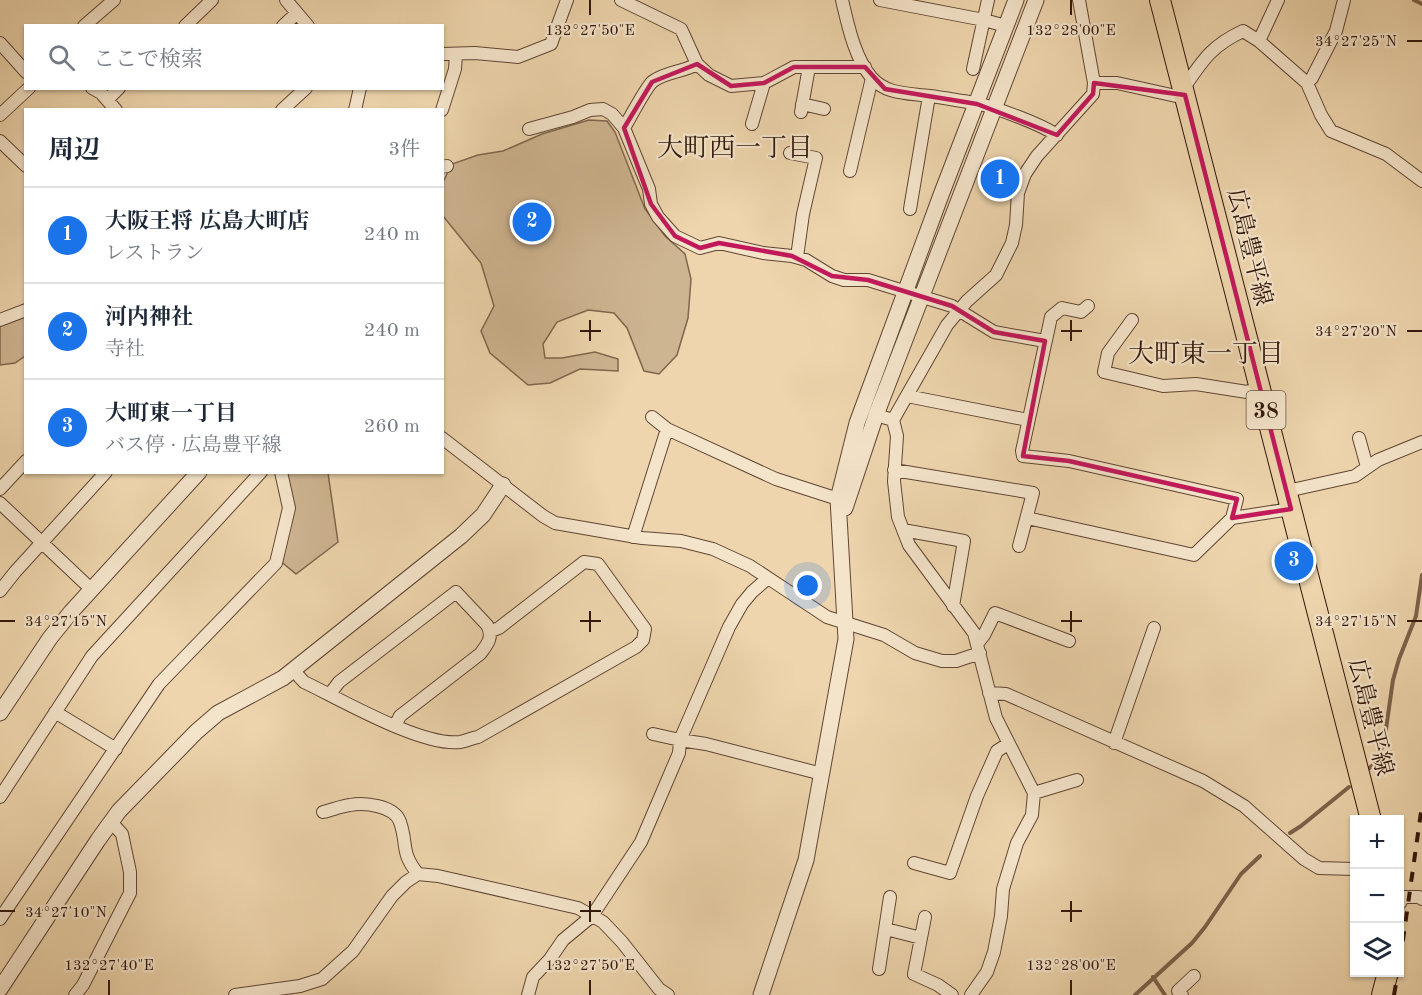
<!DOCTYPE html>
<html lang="ja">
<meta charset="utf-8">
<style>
:root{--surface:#fff;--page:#f6f6f7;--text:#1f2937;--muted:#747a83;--line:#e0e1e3;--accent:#1a73e8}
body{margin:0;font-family:"Old Standard TT","Noto Serif JP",serif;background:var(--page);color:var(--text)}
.controls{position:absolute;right:18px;bottom:18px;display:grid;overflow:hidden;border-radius:0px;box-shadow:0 2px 4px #0004}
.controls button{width:54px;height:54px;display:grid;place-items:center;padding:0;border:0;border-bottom:2px solid var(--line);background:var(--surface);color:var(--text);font:30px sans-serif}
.you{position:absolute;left:808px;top:586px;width:21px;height:21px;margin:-15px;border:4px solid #fff;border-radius:50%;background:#1a73e8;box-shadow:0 0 0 9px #1a73e833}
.badge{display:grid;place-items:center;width:39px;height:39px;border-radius:50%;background:var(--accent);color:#fff;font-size:20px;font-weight:700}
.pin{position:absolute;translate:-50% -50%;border:3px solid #fff;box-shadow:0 2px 6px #0006}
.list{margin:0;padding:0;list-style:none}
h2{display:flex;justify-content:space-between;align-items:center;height:78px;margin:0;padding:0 24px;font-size:26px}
h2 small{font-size:20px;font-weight:400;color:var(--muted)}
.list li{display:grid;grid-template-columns:39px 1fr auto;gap:18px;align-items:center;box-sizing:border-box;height:96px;padding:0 24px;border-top:2px solid var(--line)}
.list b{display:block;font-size:22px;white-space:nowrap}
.list p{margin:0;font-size:20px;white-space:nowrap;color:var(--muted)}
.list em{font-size:20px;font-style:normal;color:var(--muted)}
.icon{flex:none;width:33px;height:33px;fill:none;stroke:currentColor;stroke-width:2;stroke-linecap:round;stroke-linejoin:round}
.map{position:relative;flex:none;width:1422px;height:995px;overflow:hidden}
.search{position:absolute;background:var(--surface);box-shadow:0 2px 4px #0004;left:24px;top:24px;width:420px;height:66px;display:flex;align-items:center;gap:15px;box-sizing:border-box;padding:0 21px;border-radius:0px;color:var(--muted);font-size:22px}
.panel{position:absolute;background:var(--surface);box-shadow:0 2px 4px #0004;left:24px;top:108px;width:420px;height:366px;border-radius:0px}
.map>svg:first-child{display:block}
</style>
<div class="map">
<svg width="1422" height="995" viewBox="0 0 1422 995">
<rect width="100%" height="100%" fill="#eed5ad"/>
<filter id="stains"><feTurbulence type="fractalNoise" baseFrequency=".00333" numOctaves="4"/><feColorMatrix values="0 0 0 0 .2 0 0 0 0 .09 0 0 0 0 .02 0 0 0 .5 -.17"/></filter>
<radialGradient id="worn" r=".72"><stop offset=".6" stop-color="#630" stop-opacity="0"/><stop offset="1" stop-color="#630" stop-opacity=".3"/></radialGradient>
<path fill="#ceb591" stroke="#80664e" stroke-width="1.5" d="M589,120l18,1 8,11 30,77 20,27 20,18 6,25 -3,39 -11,37 -18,19 -15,-3 -17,-43 -13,-15 -26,-3 -31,12 -14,22 2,14h17l33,-6 23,7v12l-38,-2 -30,14 -22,2 -38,-32 -9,-22 13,-25 -13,-43 -38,-47v-34l9,-18 26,-9 25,-4 39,-17z
M25,317v39l-10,7 -15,2v-39z
M285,473h43l10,69 -42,32 -18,-15 12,-49z"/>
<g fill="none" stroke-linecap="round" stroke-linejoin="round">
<path stroke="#7c624b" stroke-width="4" d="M1414,0l8,4
M1365,772l9,-8 10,-21 9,-63 6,-21 17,-43 6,-41
M1290,833l11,-7 48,-39
M1153,977l12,18
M1135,995l57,-52 13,-16 36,-53 19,-18"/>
<defs>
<path id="minor" d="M286,0l22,26
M621,0l60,29 16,35 12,11 22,11 33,-3 30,-16h71
M842,0c6,25 12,56 29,77 15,18 38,16 59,19 15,2 31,5 46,7 21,5 62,20 81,32
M880,0l104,20 22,6
M84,26l30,-26
M185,26l27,-26
M283,26l14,-13
M1259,41l19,-41
M0,43l26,29
M442,54l33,-1 43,4 33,-13 16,-44
M973,69l15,-69
M1094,83h23l59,13 9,-1
M1307,83l5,-5 24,-47 8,-31
M92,88l9,5 15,17
M1183,89c20,-29 28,-43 60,-58l16,10 48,42 14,32 10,16 55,23 36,27
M107,100l12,-12
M802,104l22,5
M282,110l24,-22
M355,110l5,-22
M442,110l13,-41 1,-15
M801,112l8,-45
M0,115l29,-27
M752,124l12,-41
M624,128c6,-10 21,-39 28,-46 12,-10 32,-10 45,-18
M529,129l44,-12 17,-7 13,-1 9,5 12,14 25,61 2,15 7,13 17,19 25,12 19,-5 44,10 29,3 14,4 26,16 12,4h24l84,26 42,26 51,9
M0,141l26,25
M790,153l26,5 -13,56 -6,43
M442,167l5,-1
M850,171l22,-93
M910,209l19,-113
M0,320l26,-10
M1132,320l-24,33 -4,19 59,14 33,-2 51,8 13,-4
M907,396l121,24
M876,415l17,5 4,16 -3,45 4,36 11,28 65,88 22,85 38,75 -2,22 -15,28 -14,46 -2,27 -7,36 -7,20 -16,23
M652,417l15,12 109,50 62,20
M893,420l54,-95 20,-24 29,-26 16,-32 4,-18 2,-32 7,-19 12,-18 56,-62 1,-11 -15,-83
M442,438l101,78 12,7 87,15 39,3 32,8 37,17 77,51 57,18 31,18 27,8h14l24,-8
M1359,438l8,29
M894,470l139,23 -14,53
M0,489l26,-28
M1287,491l68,-15 23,-16 44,-18
M0,503l92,87
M1027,518l167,37 38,-37 5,-19 -168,-38 -46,-5 -1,-5 29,-134 11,-9 19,4 7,-6
M1232,518l59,-9
M903,530l61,11 -11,65
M633,537l34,-108
M0,591l15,-19 91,-100
M977,644l7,-9 11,-22 74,28
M293,670l11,12c36,17 118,65 156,60 6,-1 12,-4 18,-5l158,-90 7,-7 2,-11 -47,-65 -14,-2 -85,66 -8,3
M989,693l17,1 197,87 41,25 60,53 15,9 35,1
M330,694l9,-12 117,-90 31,33c7,12 0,20 -7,29l-80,62 -5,10
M55,712l61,37
M653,734l27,6 26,4 116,30
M1114,743l40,-115
M1034,793l43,-13
M0,797l92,-141 169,-184
M323,812c9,-2 18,-6 27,-7 15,-3 45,1 50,17 8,23 0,30 18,52
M914,863l36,10 27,-77 20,-45 11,-7
M1400,903l3,-6h16l3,2
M925,917l-11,57 24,11 14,10
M0,919l159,-235 117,-121 13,-55 -8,-36
M886,929l35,9
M879,969l11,-72
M75,995l8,-10 47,-92v-21l-8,-38 -11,-12
M235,995l65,-9 22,-7 31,-28 39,-55 14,-14 12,-8 20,2 140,32 25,14 19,20 37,47 9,6
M528,995l5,-18 17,-18 13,-19 29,-24 49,-74 38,-89 1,-13 49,-113 13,-23 10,-12 16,-14
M1182,995l-4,-4 16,-15"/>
<path id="tertiary" d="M845,508l31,-93 160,-415
M0,713l50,-75 21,-26 128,-140
M0,989l98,-149 21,-29 77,-79 22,-19 65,-35 178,-142 22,-21 20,-30
M761,995l45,-135 40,-221 -8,-140 19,-76 84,-228 75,-195"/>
<path id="primary" d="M1160,0l211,820
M1382,995l6,-23"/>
</defs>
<use href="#minor" stroke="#604634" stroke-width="14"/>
<use href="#tertiary" stroke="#604634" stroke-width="17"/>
<use href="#primary" stroke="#31170b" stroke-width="22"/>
<use href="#minor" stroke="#f4e4ca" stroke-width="12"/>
<use href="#tertiary" stroke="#f4e4ca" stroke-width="15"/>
<use href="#primary" stroke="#eed5ad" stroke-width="20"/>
<path stroke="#31170b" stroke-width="4" stroke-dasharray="10 10" stroke-linecap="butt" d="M1400,961l22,-156
M1394,995l4,-23"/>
</g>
<path fill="none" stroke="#c2185b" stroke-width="4.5" stroke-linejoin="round" d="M697,64l34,22 33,-3 30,-16h71l20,22 92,15 80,31 36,-41 1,-11 91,12 106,414 -59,9 5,-19 -168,-38 -46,-5 22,-115 -51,-9 -42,-26 -84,-26 -36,-4 -40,-20 -73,-13 -19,5 -25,-12 -24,-32 -27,-76 28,-46z"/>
<path fill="none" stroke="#31170b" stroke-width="2" d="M590,0v15M1071,0v15M1407,41h15M590,320v21M1071,320v21M580,331h21M1061,331h21M1407,331h15M590,611v21M1071,611v21M0,621h15M580,621h21M1061,621h21M1407,621h15M590,901v21M1071,901v21M0,911h15M580,911h21M1061,911h21M109,980v15M590,980v15M1071,980v15"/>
<g text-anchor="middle" stroke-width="4.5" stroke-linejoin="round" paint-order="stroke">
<rect fill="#f4e4ca" stroke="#6c5444" stroke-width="1.5" x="1246.5" y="391" width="39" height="38" rx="4.5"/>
<g font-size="22" font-weight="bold" fill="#31170b">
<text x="1266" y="418">38</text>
</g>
<g font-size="24" fill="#31170b" stroke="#f4e4ca">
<text transform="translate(1250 247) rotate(76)" y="8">広島豊平線</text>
<text transform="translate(1371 717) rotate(76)" y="8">広島豊平線</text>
</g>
<g font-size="26" fill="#31170b" stroke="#f4e4ca">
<text x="735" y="156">大町西一丁目</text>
<text x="1206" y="362">大町東一丁目</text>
</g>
</g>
<g font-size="15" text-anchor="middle" fill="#31170b" stroke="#f4e4ca" stroke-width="4.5" stroke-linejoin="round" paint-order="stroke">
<text x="590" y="35">132°27'50"E</text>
<text x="1071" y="35">132°28'00"E</text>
<text x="1356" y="46">34°27'25"N</text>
<text x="1356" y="336">34°27'20"N</text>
<text x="66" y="626">34°27'15"N</text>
<text x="1356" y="626">34°27'15"N</text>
<text x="66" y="917">34°27'10"N</text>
<text x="109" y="970">132°27'40"E</text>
<text x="590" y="970">132°27'50"E</text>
<text x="1071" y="970">132°28'00"E</text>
</g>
<rect width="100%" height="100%" filter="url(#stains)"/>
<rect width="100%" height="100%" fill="url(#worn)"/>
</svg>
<div class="controls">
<button>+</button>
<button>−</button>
<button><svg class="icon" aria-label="layers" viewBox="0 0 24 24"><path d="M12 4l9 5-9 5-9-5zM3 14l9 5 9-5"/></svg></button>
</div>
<div class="you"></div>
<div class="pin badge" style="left:1000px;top:179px">1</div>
<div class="pin badge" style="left:532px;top:222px">2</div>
<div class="pin badge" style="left:1294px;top:561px">3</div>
<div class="search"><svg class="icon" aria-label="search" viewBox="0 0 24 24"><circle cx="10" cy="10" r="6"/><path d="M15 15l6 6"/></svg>ここで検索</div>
<section class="panel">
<h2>周辺<small>3件</small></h2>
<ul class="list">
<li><span class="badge">1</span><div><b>大阪王将 広島大町店</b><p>レストラン</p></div><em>240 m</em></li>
<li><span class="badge">2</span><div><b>河内神社</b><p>寺社</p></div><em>240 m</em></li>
<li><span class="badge">3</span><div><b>大町東一丁目</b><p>バス停 · 広島豊平線</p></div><em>260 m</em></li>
</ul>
</section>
</div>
